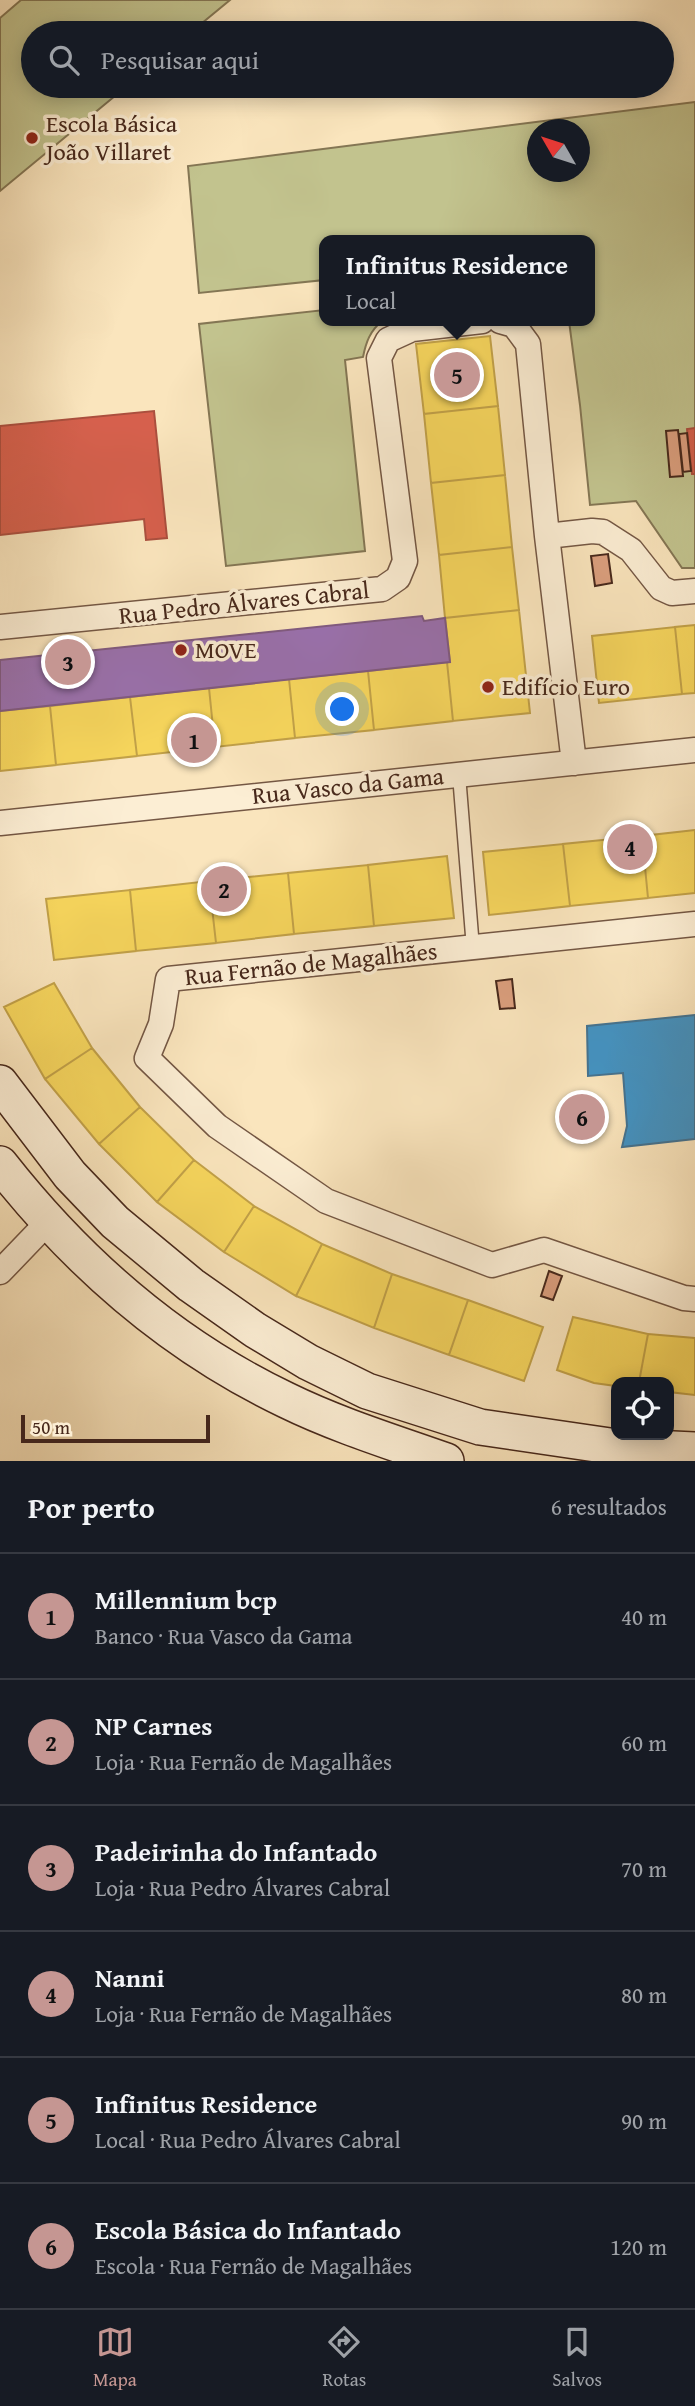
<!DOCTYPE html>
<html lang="pt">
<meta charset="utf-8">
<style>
:root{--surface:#171b24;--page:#20242c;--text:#f1f3f6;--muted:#9ea1a6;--line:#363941;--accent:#c59692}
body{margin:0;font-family:"Gentium Book Plus",serif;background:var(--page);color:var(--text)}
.controls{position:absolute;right:21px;bottom:21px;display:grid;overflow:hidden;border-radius:14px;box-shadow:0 4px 18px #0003}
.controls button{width:63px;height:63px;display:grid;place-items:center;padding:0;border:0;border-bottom:2px solid var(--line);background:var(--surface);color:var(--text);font:35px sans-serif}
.compass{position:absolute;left:527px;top:119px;width:63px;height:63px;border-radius:50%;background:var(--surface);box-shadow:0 4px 18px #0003;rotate:309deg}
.scale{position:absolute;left:21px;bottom:18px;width:189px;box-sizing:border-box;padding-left:7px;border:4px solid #47281b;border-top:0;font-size:19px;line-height:24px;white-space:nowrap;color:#47281b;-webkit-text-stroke:5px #fceed4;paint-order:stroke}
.you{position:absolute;left:343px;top:710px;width:24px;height:24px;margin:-18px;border:5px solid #fff;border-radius:50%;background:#1a73e8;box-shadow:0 0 0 10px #1a73e833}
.badge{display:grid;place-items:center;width:46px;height:46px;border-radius:50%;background:var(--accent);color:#111;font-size:23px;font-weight:700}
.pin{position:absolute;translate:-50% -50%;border:4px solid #fff;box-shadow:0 2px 7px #0006}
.popup{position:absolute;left:319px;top:235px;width:276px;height:91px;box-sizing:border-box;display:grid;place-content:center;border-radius:14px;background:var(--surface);filter:drop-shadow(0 2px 5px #0005);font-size:23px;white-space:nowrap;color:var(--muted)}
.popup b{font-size:26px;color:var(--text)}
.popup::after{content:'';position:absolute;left:50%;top:100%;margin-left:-14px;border:14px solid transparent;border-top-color:var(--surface)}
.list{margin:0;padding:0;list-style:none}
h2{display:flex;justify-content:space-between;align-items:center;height:91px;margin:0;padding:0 28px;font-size:30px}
h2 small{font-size:23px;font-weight:400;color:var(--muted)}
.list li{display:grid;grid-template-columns:46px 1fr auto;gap:21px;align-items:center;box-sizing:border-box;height:126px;padding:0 28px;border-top:2px solid var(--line)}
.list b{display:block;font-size:26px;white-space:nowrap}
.list p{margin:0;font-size:23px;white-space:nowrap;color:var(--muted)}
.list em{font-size:23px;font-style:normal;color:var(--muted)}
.icon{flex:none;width:38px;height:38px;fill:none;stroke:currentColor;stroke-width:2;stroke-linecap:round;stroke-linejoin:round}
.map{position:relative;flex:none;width:695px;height:1461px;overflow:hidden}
.search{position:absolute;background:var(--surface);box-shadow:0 4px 18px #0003;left:21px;right:21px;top:21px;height:77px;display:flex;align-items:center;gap:18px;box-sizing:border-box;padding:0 24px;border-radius:38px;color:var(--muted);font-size:26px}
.sheet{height:847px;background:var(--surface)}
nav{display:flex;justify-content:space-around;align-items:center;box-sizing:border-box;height:98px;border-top:2px solid var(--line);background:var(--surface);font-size:19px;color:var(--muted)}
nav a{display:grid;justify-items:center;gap:4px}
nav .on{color:var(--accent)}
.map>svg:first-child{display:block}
</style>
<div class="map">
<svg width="695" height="1461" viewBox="0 0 695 1461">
<rect width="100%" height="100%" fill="#fae5bd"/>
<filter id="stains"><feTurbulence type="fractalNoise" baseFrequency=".00286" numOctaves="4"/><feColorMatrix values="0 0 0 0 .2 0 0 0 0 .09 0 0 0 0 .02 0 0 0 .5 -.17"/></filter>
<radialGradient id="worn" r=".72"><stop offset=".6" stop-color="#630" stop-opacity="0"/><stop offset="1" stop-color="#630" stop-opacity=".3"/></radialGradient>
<path fill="#c2c38e" stroke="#847654" stroke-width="2" fill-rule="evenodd" d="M21,0h209l-40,33h-157v53h94l-127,105v-173z
M695,102v466h-13l-46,-67 -46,4 -10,-100 -11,-84h21v-81h-266v40l-125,13 -11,-127zM538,130h42v42h-42z
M324,310v11h58c-12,10 -16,21 -19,36l-18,3 20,191 -139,15 -27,-242z"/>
<path fill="#f6d55c" stroke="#c2a148" stroke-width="2" d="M490,336l8,70 -74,8 -8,-70z
M498,406l7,69 -74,8 -7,-69z
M505,475l7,72 -73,8 -8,-72z
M512,547l7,63 -74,8 -6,-63z
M519,610l11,103 -77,8 -6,-59h3l-5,-44z
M695,625v68l-13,1 -7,-67z
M675,627l7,67 -83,9 -7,-67z
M447,662l6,59 -79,9 -6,-59z
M368,671l6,59 -79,8 -6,-59z
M289,679l6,59 -80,9 -6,-59z
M209,688l6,59 -78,9 -7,-59z
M130,697l7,59 -81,9 -6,-59z
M50,706l6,59 -56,6v-60z
M695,830v63l-47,5 -6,-62z
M642,836l6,62 -78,8 -7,-62z
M563,844l7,62 -81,9 -6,-63z
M447,856l7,62 -80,8 -6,-61z
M368,865l6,61 -80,8 -6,-61z
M288,873l6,61 -78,9 -7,-62z
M209,881l7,62 -80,8 -6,-61z
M130,890l6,61 -82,9 -8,-61z
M54,983l38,65 -47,31 -41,-72z
M92,1048l48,59 -41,37 -54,-65z
M140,1107l54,53 -37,42 -58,-58z
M194,1160l60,46 -30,46 -67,-50z
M254,1206l68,38 -26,52 -72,-44z
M322,1244l70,30 -18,54 -78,-32z
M392,1274l76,26 -19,55 -75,-27z
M468,1300l75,27 -19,54 -75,-26z
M573,1317l75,17 -9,48h-23v4l-22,-3 -37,-13z
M648,1334l47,4v57l-26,-3v-10h-30z"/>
<path fill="#d6604d" stroke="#ab4f3e" stroke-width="2" d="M154,411l13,127 -21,2 -2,-21 -144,16v-109z
M695,428v46h-3l-5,-45z"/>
<path fill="#9970ab" stroke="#805a80" stroke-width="2" d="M422,616l2,5 21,-3 5,44 -450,49v-51z"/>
<path fill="#4393c3" stroke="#447391" stroke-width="2" d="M695,1015v124l-73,8 5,-21 -4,-53 -35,3 -1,-50z"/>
<path fill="#db9f7e" stroke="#47281b" stroke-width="2" d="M678,430l5,46 -13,1 -4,-46z
M687,433l4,38 -8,1 -4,-38z
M608,554l4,29 -17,3 -4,-30z
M512,979l3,29 -15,1 -4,-28z
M549,1271l13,5 -9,24 -12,-4z"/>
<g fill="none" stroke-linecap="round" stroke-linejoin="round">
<defs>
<path id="lane" d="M459,775l14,173"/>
<path id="street" d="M500,321l14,4 14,19 19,192 27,227
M547,536l45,-5 11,1 28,18 30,38 11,5 23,-2
M0,627l382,-38 16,-11 7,-17 -26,-203 9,-18 24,-11 70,-8
M0,823l695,-73
M695,924l-527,55 -7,45 -14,34 70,68 109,75 166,64 52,-15 140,48 11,1
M0,1272l48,-50"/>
<path id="secondary" d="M0,1083l70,92 45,47 76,63 64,45 53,32 59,29 113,36 130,19 85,4
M0,1164c77,98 173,182 286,236 51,25 106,42 160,61"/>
</defs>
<use href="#lane" stroke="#745744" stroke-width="15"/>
<use href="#street" stroke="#745744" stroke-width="27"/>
<use href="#secondary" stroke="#47281b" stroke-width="38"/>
<use href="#lane" stroke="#fceed4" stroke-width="12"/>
<use href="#street" stroke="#fceed4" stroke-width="24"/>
<use href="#secondary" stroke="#fceed4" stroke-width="35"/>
</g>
<g fill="#8f2418" stroke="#fceed4" stroke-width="2.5">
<circle cx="32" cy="138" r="7"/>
<circle cx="181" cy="650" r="7"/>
<circle cx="488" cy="687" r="7"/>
</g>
<g text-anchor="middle" stroke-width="7" stroke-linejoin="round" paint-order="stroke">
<g font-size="24" fill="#47281b" stroke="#fceed4" text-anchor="start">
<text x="46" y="132">Escola Básica<tspan x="46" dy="28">João Villaret</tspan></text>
<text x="195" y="658">MOVE</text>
<text x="502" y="695">Edifício Euro</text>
</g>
<g font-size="24" fill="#47281b" stroke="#fceed4">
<text transform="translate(244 603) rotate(-6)" y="8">Rua Pedro Álvares Cabral</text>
<text transform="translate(348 786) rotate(-6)" y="8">Rua Vasco da Gama</text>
<text transform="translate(311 964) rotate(-6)" y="8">Rua Fernão de Magalhães</text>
</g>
</g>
<rect width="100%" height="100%" filter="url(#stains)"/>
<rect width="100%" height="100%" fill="url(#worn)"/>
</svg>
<div class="controls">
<button><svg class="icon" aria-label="locate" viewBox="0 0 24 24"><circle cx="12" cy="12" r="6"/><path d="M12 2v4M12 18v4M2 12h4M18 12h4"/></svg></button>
</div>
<svg class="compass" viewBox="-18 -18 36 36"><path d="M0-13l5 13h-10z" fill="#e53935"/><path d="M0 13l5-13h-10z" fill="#9ea1a6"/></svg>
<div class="scale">50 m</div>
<div class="you"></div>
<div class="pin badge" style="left:194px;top:740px">1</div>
<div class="pin badge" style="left:224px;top:889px">2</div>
<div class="pin badge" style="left:68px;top:662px">3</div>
<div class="pin badge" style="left:630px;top:847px">4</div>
<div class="pin badge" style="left:457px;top:375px">5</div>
<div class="popup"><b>Infinitus Residence</b>Local</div>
<div class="pin badge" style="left:582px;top:1117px">6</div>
<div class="search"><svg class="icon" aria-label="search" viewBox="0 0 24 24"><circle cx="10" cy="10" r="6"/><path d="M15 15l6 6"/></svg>Pesquisar aqui</div>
</div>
<section class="sheet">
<h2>Por perto<small>6 resultados</small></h2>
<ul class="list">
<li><span class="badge">1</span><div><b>Millennium bcp</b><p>Banco · Rua Vasco da Gama</p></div><em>40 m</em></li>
<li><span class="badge">2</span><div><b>NP Carnes</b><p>Loja · Rua Fernão de Magalhães</p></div><em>60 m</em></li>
<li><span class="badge">3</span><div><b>Padeirinha do Infantado</b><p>Loja · Rua Pedro Álvares Cabral</p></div><em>70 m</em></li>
<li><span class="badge">4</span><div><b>Nanni</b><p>Loja · Rua Fernão de Magalhães</p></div><em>80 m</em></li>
<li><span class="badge">5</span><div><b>Infinitus Residence</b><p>Local · Rua Pedro Álvares Cabral</p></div><em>90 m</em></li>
<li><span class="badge">6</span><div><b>Escola Básica do Infantado</b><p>Escola · Rua Fernão de Magalhães</p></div><em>120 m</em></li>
</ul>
</section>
<nav>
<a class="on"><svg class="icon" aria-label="map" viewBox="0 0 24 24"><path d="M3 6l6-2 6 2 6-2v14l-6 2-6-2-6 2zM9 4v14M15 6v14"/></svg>Mapa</a>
<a><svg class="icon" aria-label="directions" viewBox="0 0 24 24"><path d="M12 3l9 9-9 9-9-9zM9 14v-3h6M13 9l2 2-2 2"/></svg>Rotas</a>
<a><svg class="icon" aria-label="saved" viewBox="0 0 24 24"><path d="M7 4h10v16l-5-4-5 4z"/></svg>Salvos</a>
</nav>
